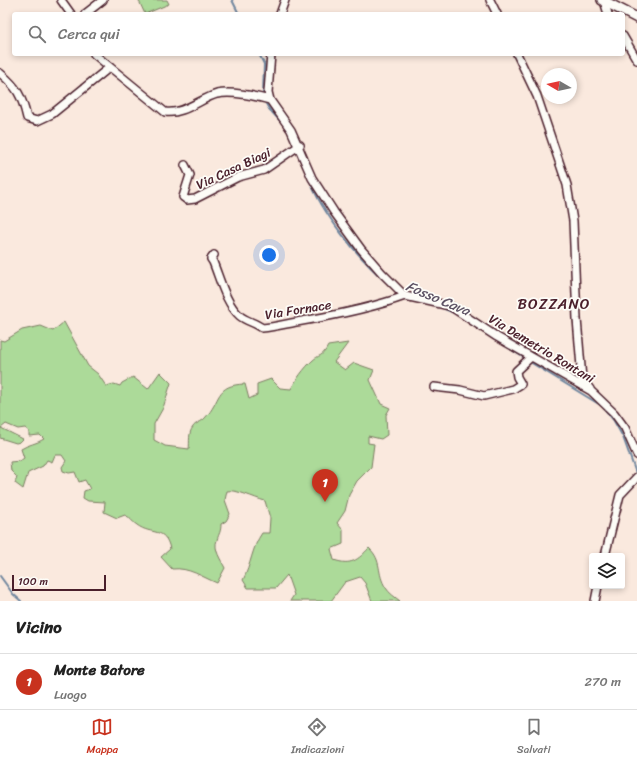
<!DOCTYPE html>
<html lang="it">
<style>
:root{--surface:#fff;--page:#f6f6f6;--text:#222;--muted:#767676;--line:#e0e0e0;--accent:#c8321e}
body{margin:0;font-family:Sriracha,sans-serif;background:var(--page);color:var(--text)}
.controls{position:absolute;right:12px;bottom:12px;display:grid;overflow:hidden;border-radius:4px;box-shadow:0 2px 6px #0003}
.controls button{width:36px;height:36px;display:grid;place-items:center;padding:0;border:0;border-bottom:1px solid var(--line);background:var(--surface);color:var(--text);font:20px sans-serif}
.compass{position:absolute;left:541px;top:68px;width:36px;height:36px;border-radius:50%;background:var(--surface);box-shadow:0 2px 6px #0003;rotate:279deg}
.scale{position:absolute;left:12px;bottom:10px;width:94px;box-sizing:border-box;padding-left:4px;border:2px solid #4a1f2b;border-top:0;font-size:11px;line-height:14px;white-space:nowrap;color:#4a1f2b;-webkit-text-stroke:3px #fdfcf7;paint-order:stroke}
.you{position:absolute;left:269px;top:255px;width:14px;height:14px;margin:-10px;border:3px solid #fff;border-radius:50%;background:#1a73e8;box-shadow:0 0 0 6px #1a73e833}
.badge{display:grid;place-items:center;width:26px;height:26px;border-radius:50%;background:var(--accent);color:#fff;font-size:13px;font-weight:700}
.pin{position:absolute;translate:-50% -33px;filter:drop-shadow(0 1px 2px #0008)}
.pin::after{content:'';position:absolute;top:21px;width:14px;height:12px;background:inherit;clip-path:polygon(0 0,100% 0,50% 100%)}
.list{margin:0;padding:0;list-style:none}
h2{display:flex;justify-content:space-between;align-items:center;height:52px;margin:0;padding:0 16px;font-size:17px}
h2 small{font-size:13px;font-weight:400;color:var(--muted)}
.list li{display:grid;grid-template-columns:26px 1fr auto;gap:12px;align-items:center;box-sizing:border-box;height:56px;padding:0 16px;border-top:1px solid var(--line)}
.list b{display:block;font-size:15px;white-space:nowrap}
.list p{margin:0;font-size:13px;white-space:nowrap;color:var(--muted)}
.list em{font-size:13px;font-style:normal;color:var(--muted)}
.icon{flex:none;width:22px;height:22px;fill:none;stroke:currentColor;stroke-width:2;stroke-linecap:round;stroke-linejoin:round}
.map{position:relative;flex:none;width:637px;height:601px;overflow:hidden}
.search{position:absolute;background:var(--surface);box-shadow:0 2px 6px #0003;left:12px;right:12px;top:12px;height:44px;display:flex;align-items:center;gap:10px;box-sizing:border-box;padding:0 14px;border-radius:4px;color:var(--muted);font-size:15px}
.sheet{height:108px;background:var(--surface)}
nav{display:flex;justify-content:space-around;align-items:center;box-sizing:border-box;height:56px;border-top:1px solid var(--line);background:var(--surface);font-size:11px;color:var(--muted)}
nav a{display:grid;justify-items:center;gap:2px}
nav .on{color:var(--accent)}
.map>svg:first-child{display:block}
</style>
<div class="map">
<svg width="637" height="601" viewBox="0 0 637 601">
<rect width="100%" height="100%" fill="#fae9de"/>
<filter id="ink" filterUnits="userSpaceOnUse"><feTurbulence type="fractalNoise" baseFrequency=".025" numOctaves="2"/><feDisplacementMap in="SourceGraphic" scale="8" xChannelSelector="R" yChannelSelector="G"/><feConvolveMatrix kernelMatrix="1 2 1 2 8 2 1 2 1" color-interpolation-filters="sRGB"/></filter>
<g filter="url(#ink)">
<path fill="#acda99" stroke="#7b7c62" d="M141,0h26l2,4 -24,10 -6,-13z
M64,322l24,44 10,8 8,12 8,-2 6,2 2,-3 11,-6 15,12 12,-17 11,11 -8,25 -9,16v16l11,6 24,3c1,-7 -1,-16 4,-22 2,-4 9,-5 12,-9 17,-18 9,-33 40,-34l4,15 8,-4v-11l14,-5 9,9 11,1c4,-8 14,-22 21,-28 7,-7 10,-3 16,-15l20,-3 -14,19 11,8 9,-7 20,7 -4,10 11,24 9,4 -4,7 1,20 -6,4 -13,-3v7l6,1 -3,23 -14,14 -8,14 -4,16 -8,12 6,7v14l-12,5 3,11c17,6 24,0 35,-12 14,13 7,25 17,40 3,5 9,9 14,13h-28l-7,-18 -5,-6 -15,5 -14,19h-41l4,-6 -7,-20 -11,13h-28l-5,-8c8,-15 9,-33 19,-47h7l1,-15 -5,-17c-11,-3 -29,-12 -38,-10l-2,9 5,14 -4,7 -5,3c0,8 -2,9 -4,16 -4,9 4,20 8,28l-8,15c-15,-6 -28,-16 -45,-14l-11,-12 9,-8c-5,-23 -18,-13 -33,-24 -5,-3 -7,-8 -12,-10l-8,3 -13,-6 1,-10 -17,-1 -5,-3 1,-7 6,-2 -5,-9 -6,2 -4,-10 -6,1 -6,-2 -1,-4 4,-6 -4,-6h-7l-3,7 -5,-2 -4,6 -15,7 -5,16 -8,-6 2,-6 -6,-6 -1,-9 10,-1 4,-3 -3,-9c8,-5 15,-5 23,-10l-4,-4 -11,1v-5l-4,-3 -7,1 -12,-5 -5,4 22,11 -3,3 -4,1 -16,-5v-98l4,1 18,-11 19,-4 12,5z"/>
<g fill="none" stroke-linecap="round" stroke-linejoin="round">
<path stroke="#71879f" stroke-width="2" d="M232,0l7,14
M259,54l5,10 -1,31
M265,102l4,7 13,14
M309,179c14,36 49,78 77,103
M440,307l14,6
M483,332l8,5
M498,341l28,18
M530,362l72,44 12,15 9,16 14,39
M0,576l13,18 8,7"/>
<defs>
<path id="minor" d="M61,0l10,14
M490,0l7,14
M604,1l4,13
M85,14l18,-14
M280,14l5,-14
M623,36l14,24
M94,54l71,58c18,3 35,-13 52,-18 15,-3 38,2 53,6
M271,54l-3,38 2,8 21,30 21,48 22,34 27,37 21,24 23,23 45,10 47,31 94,54 23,22 11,15 12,27
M517,54l20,42 30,89 6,36 4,98 5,60 8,10
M0,73c17,14 22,23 27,45l10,3 15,-7 58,-47
M185,165l5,10 -7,22 4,3 8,-1 43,-22 26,-7 36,-25
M214,255l-3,4 2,3c7,17 13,42 27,54 6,5 16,7 22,12 14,-1 27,-5 40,-7 35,-6 70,-13 103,-25
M434,387l26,3 24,6 29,-7 8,-5 -4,-7 -1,-6 15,-14
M605,556l15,-61 17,-18
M595,601l3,-15"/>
<path id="tertiary" d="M602,0l35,18"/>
</defs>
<use href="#minor" stroke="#4a1f2b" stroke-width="10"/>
<use href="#tertiary" stroke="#4a1f2b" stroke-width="12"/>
<use href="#minor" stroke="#fdfcf7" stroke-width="7"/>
<use href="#tertiary" stroke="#fdfcf7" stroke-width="9"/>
</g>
</g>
<g text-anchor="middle" stroke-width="3.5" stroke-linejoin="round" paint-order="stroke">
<g font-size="13" fill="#4a1f2b" stroke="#fdfcf7">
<text transform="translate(233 168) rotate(-25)" y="5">Via Casa Biagi</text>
<text transform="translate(298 309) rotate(-9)" y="5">Via Fornace</text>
<text transform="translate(542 348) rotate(31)" y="5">Via Demetrio Rontani</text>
</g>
<g font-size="14" font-style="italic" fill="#5e5365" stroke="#fdfcf7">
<text transform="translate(438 298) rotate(23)" y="5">Fosso Cava</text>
</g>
<g font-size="15" letter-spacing="1" fill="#4a1f2b" stroke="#fdfcf7">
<text x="554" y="309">BOZZANO</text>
</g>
</g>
</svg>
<div class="controls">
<button><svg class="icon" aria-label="layers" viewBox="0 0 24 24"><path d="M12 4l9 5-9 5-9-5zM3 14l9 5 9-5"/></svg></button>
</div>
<svg class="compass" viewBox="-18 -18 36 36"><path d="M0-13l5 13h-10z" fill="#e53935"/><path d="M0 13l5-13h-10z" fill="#767676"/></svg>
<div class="scale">100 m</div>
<div class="you"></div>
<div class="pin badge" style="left:325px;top:502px">1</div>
<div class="search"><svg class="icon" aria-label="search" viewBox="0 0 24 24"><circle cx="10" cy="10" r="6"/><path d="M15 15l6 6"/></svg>Cerca qui</div>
</div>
<section class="sheet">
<h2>Vicino<small></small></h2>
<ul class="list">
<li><span class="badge">1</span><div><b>Monte Batore</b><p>Luogo</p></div><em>270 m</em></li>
</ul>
</section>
<nav>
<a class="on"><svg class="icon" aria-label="map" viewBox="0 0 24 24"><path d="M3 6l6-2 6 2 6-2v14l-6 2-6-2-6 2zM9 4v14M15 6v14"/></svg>Mappa</a>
<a><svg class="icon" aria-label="directions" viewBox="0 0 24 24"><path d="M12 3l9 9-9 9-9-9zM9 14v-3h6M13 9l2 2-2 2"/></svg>Indicazioni</a>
<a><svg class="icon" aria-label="saved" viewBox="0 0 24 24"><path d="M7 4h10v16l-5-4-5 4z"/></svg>Salvati</a>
</nav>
